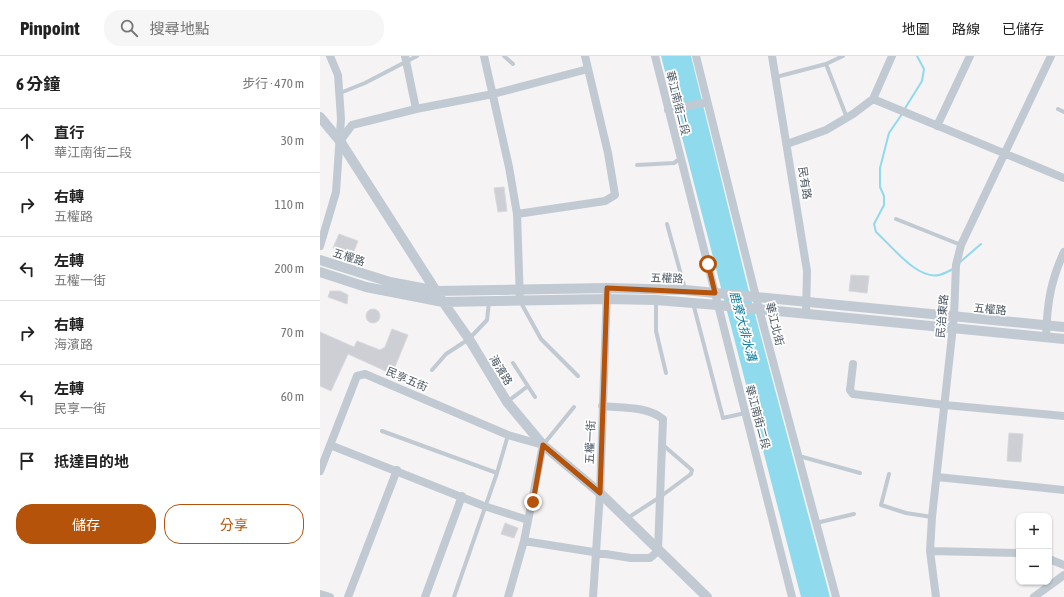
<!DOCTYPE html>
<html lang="zh-TW">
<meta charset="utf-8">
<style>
:root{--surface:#fff;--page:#f6f6f6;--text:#222;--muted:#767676;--line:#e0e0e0;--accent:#b45309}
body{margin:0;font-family:"Asap Condensed","Noto Sans TC",sans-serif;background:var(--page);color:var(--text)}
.controls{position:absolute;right:12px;bottom:12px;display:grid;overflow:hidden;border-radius:8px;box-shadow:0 1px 3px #0004}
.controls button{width:36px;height:36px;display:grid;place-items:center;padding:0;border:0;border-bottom:1px solid var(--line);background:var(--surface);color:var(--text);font:20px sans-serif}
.stop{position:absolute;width:12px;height:12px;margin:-9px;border:3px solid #b45309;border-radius:50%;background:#fff}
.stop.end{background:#b45309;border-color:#fff;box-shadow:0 1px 4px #0008}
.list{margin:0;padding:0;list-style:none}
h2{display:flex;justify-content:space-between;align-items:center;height:52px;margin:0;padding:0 16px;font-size:17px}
h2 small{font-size:13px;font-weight:400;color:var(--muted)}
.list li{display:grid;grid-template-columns:26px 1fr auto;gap:12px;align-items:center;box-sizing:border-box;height:64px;padding:0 16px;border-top:1px solid var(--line)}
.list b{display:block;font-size:15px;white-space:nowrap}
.list p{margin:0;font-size:13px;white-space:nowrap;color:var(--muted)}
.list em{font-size:13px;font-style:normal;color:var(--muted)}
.actions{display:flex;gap:8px;padding:12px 16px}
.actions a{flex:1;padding:9px 0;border:1px solid var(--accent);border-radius:16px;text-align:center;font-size:14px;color:var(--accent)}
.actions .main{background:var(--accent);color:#fff}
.icon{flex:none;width:22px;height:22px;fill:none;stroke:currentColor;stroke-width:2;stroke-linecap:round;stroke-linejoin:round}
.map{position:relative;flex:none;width:744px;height:541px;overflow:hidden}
header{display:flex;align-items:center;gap:24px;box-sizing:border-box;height:56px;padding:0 20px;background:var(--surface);border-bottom:1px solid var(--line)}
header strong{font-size:19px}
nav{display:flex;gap:22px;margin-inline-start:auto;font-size:14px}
.search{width:280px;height:36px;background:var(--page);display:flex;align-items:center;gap:10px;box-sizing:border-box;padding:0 14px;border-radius:16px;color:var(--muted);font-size:15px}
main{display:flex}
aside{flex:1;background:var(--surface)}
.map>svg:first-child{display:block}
</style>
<header>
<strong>Pinpoint</strong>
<div class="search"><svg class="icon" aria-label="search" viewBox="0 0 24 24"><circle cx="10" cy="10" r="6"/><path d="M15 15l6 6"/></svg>搜尋地點</div>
<nav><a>地圖</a><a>路線</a><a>已儲存</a></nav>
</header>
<main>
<aside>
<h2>6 分鐘<small>步行 · 470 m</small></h2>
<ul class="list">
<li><svg class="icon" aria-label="ahead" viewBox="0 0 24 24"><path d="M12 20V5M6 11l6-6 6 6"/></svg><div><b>直行</b><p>華江南街二段</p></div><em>30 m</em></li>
<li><svg class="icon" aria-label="right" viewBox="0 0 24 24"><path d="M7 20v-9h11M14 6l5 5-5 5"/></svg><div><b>右轉</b><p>五權路</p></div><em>110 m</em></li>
<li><svg class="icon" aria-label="left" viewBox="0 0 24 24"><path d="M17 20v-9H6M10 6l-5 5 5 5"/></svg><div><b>左轉</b><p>五權一街</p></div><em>200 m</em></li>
<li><svg class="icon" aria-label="right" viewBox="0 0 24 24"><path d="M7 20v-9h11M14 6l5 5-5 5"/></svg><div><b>右轉</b><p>海濱路</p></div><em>70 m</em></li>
<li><svg class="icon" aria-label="left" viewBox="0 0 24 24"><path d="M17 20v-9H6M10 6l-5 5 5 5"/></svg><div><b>左轉</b><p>民享一街</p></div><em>60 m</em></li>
<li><svg class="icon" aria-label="arrive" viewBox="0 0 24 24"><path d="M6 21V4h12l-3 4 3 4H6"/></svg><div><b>抵達目的地</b></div></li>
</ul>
<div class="actions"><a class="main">儲存</a><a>分享</a></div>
</aside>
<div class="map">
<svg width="744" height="541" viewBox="0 0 744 541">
<rect width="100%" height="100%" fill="#f5f3f3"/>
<path fill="#90daee" d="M341,0h30l56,228 83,313h-29z"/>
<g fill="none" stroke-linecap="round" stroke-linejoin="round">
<path stroke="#90daee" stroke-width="2" d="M584,54l18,-29 2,-12 -7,-13
M582,58l-13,19 -9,35v19l4,9v9l-10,19 2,8c15,13 41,48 63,43 5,-1 10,-4 14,-6
M639,207l22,-19"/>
</g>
<path fill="#cdcfd5" stroke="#d7d9de" d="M184,131l3,24 -9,1 -4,-24z
M19,178l19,7 -6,15 -19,-8z
M531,219l18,1 -2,17 -18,-2z
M10,235h10l8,4 -1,9 -19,-7z
M46 260a7 7 0 1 1 14 0a7 7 0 1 1-14 0Z
M72,273l16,6 -16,39 -44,-20 -17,37 -11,-5v-54l34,15 3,-6 23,9 5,-3z
M689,377l14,1 -2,28 -14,-1z
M185,467l13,5 -4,10 -13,-4z"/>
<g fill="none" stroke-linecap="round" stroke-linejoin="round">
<path stroke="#c1cad2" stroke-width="4" d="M184,0l9,8
M506,8l21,54
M456,21l50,-13 17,-8
M20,37l25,-10 52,-27
M738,53l6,3
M317,109l37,-2 7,-5
M576,163l65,26
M347,168l18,65
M200,245l21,38 37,37
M336,245v30l10,42
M373,247l30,115 22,-5
M193,307l22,34
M112,314l14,-16 23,-15 18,-19 2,-18
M187,346l21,-16
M62,375l115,42
M223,389l31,-38
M479,400l61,17
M569,418l-8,31 25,8 26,4
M306,463l34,-22 31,-23 1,-4 -29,-25
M496,467l38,-9
M134,541l43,-124 11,-38"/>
<path stroke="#c1cad2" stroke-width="8" d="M85,0l11,53
M164,0l25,111 8,47 3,87
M335,0l137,541
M376,0l63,253 77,288
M452,0l35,215 -1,43
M553,43l191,79
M348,54l39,-8
M617,70l33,-70
M20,85l12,-16 64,-16 77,-15 95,-25
M467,88l39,-14 27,-16 20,-15 19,-43
M197,158l88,-13 10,-6 -7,-42 -23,-97
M0,190l16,-54 5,-73 -3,-44 -8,-19
M726,282c1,-33 4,-56 18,-86
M533,308l-3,26 3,4 92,11 119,11
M10,389l154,61 44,14
M0,415l37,-95 8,-2 143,61 35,10 -19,96 -16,56
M617,421l127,13
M204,485l107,17h19l8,-7 5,-132c-16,-13 -41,-11 -61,-13
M610,495l89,2
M729,503l15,6
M0,538l10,3
M28,541l49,-127
M105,541l37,-101
M273,541l7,-104 7,-205
M616,541l-6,-46 2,-34 22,-200 2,-52 5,-20 90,-189
M714,541l30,-22"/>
<path stroke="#c1cad2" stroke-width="10" d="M0,61l20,24 103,161 26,37 38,63 36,43 57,48 107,104
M0,204l70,22 47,9 170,-3 78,2 379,37
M0,216l46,15 77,15 164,-3 49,1 61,5 347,34"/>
</g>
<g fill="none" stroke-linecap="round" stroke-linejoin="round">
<path stroke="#b45309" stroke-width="5" d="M213,446l10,-57 57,48 7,-205 108,5 -7,-29"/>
</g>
<g text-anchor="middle" stroke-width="3.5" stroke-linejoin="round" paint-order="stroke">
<g font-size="11" fill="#4a5661" stroke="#fff">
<text transform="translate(358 47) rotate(76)" y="4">華江南街二段</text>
<text transform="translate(485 127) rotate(81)" y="4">民有路</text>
<text transform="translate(29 201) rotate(18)" y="4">五權路</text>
<text transform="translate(347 222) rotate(2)" y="4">五權路</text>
<text transform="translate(670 253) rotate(5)" y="4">五權路</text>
<text transform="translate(622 260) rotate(-85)" y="4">民治東路</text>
<text transform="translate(455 268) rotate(76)" y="4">華江北街</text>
<text transform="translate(181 314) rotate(59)" y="4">海濱路</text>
<text transform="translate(87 323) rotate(23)" y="4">民享五街</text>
<text transform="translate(438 361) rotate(75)" y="4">華江南街二段</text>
<text transform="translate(270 386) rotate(-88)" y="4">五權一街</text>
</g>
<g font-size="12" font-style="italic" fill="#0c7c9b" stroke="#fff">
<text transform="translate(423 270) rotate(75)" y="4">鹿寮大排水溝</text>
</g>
</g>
</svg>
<div class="controls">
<button>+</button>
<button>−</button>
</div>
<div class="stop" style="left:388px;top:208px"></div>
<div class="stop end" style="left:213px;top:446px"></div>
</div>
</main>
